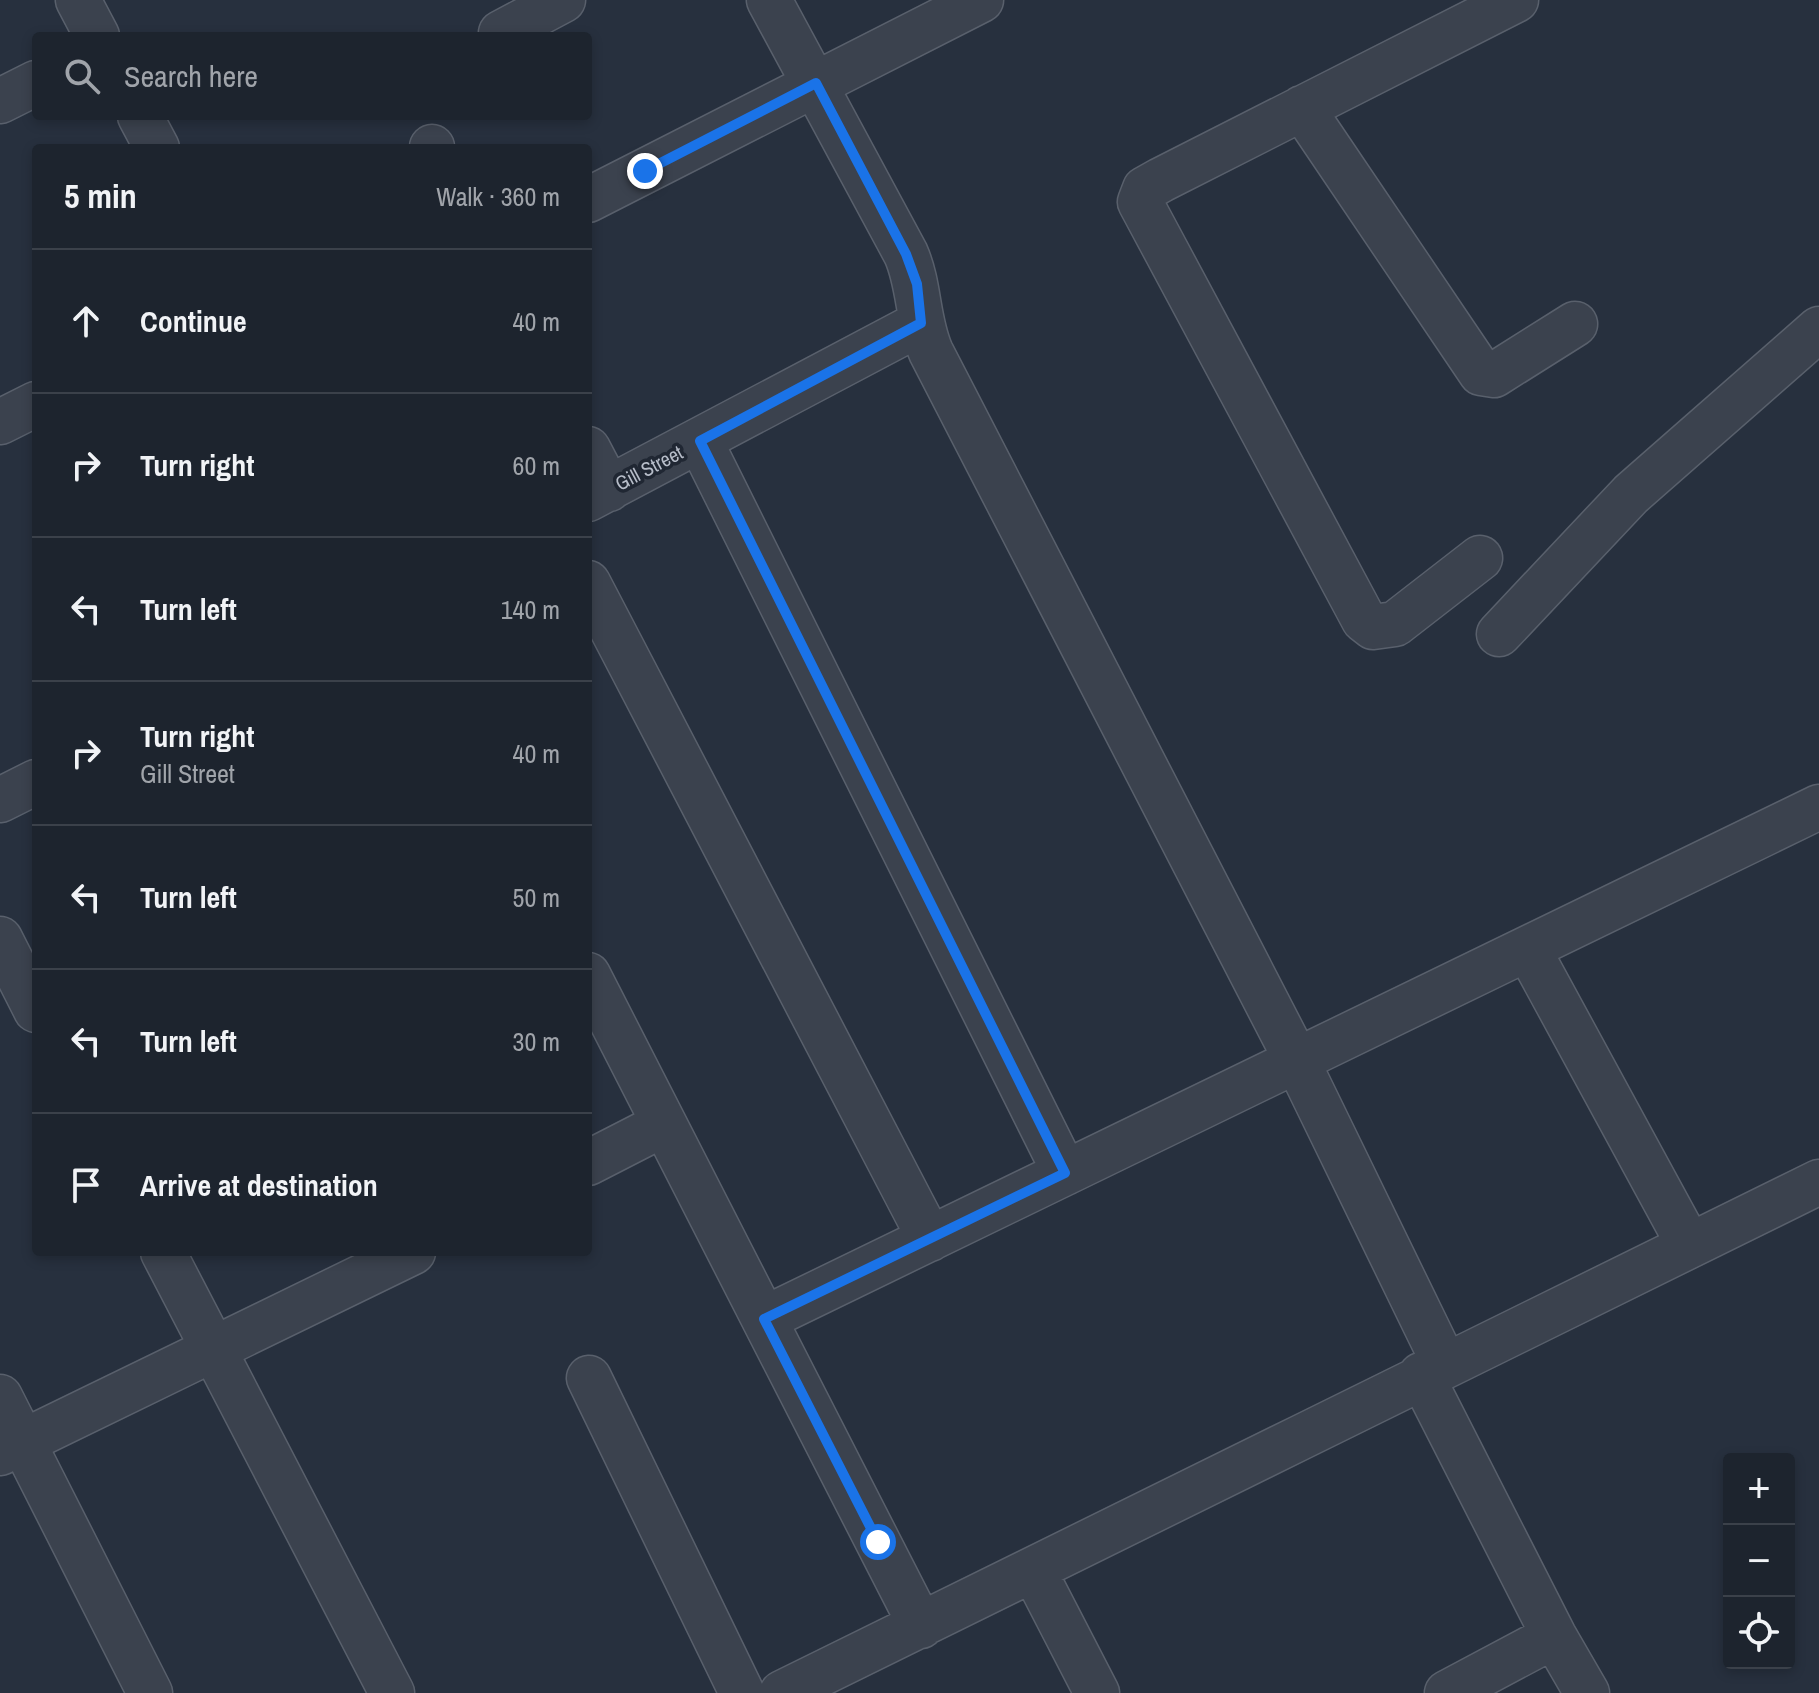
<!DOCTYPE html>
<meta charset="utf-8">
<style>
:root{--surface:#1d242e;--page:#252c36;--text:#f1f3f6;--muted:#a0a4aa;--line:#3b414a}
body{margin:0;font-family:"Archivo Narrow",sans-serif;background:var(--page);color:var(--text)}
.controls{position:absolute;right:24px;bottom:24px;display:grid;overflow:hidden;border-radius:8px;box-shadow:0 4px 12px #0003}
.controls button{width:72px;height:72px;display:grid;place-items:center;padding:0;border:0;border-bottom:2px solid var(--line);background:var(--surface);color:var(--text);font:40px sans-serif}
.stop{position:absolute;width:24px;height:24px;margin:-18px;border:6px solid #1a73e8;border-radius:50%;background:#fff}
.stop.end{background:#1a73e8;border-color:#fff;box-shadow:0 2px 8px #0008}
.list{margin:0;padding:0;list-style:none}
h2{display:flex;justify-content:space-between;align-items:center;height:104px;margin:0;padding:0 32px;font-size:34px}
h2 small{font-size:26px;font-weight:400;color:var(--muted)}
.list li{display:grid;grid-template-columns:52px 1fr auto;gap:24px;align-items:center;box-sizing:border-box;height:144px;padding:0 32px;border-top:2px solid var(--line)}
.list b{display:block;font-size:30px;white-space:nowrap}
.list p{margin:0;font-size:26px;white-space:nowrap;color:var(--muted)}
.list em{font-size:26px;font-style:normal;color:var(--muted)}
.icon{flex:none;width:44px;height:44px;fill:none;stroke:currentColor;stroke-width:2;stroke-linecap:round;stroke-linejoin:round}
.map{position:relative;flex:none;width:1819px;height:1693px;overflow:hidden}
.search{position:absolute;background:var(--surface);box-shadow:0 4px 12px #0003;left:32px;top:32px;width:560px;height:88px;display:flex;align-items:center;gap:20px;box-sizing:border-box;padding:0 28px;border-radius:8px;color:var(--muted);font-size:30px}
.panel{position:absolute;background:var(--surface);box-shadow:0 4px 12px #0003;left:32px;top:144px;width:560px;height:1112px;border-radius:8px}
.map>svg:first-child{display:block}
</style>
<div class="map">
<svg width="1819" height="1693" viewBox="0 0 1819 1693">
<rect width="100%" height="100%" fill="#27303e"/>
<g fill="none" stroke-linecap="round" stroke-linejoin="round">
<defs>
<path id="minor" d="M78,0l19,36
M769,0l137,254c14,32 11,66 25,98l366,709 147,302
M501,33l62,-33
M0,101l36,-18
M1302,108l179,265 13,2 81,-51
M140,116l17,32
M432,147v1
M588,200l393,-200
M0,422l36,-18
M700,441l365,732
M588,449l21,40
M588,499l333,-176
M1480,558l-85,66 -22,3 -9,-7 -224,-418 5,-13 16,-9 355,-180
M588,583l342,656
M1499,634l132,-140 188,-165
M0,800l36,-18
M0,939l36,71
M1528,949l161,296
M588,975l333,651
M588,1163l76,-39
M163,1252l229,441
M764,1319l1055,-512
M1421,1375l133,261 33,57
M589,1378l153,315
M0,1397l150,296
M0,1453l413,-201
M1034,1571l63,122
M782,1693c347,-168 690,-343 1037,-511
M1447,1693l107,-57"/>
</defs>
<use href="#minor" stroke="#59606c" stroke-width="47"/>
<use href="#minor" stroke="#3b424e" stroke-width="44"/>
</g>
<g fill="none" stroke-linecap="round" stroke-linejoin="round">
<path stroke="#1a73e8" stroke-width="10" d="M645,171l171,-88 90,171 11,30 4,39 -221,118 365,732 -301,146 114,223"/>
</g>
<g text-anchor="middle" stroke-width="7" stroke-linejoin="round" paint-order="stroke">
<g font-size="20" fill="#b7bdc9" stroke="#202733">
<text transform="translate(649 468) rotate(-28)" y="7">Gill Street</text>
</g>
</g>
</svg>
<div class="controls">
<button>+</button>
<button>−</button>
<button><svg class="icon" aria-label="locate" viewBox="0 0 24 24"><circle cx="12" cy="12" r="6"/><path d="M12 2v4M12 18v4M2 12h4M18 12h4"/></svg></button>
</div>
<div class="stop" style="left:878px;top:1542px"></div>
<div class="stop end" style="left:645px;top:171px"></div>
<div class="search"><svg class="icon" aria-label="search" viewBox="0 0 24 24"><circle cx="10" cy="10" r="6"/><path d="M15 15l6 6"/></svg>Search here</div>
<section class="panel">
<h2>5 min<small>Walk · 360 m</small></h2>
<ul class="list">
<li><svg class="icon" aria-label="ahead" viewBox="0 0 24 24"><path d="M12 20V5M6 11l6-6 6 6"/></svg><div><b>Continue</b></div><em>40 m</em></li>
<li><svg class="icon" aria-label="right" viewBox="0 0 24 24"><path d="M7 20v-9h11M14 6l5 5-5 5"/></svg><div><b>Turn right</b></div><em>60 m</em></li>
<li><svg class="icon" aria-label="left" viewBox="0 0 24 24"><path d="M17 20v-9H6M10 6l-5 5 5 5"/></svg><div><b>Turn left</b></div><em>140 m</em></li>
<li><svg class="icon" aria-label="right" viewBox="0 0 24 24"><path d="M7 20v-9h11M14 6l5 5-5 5"/></svg><div><b>Turn right</b><p>Gill Street</p></div><em>40 m</em></li>
<li><svg class="icon" aria-label="left" viewBox="0 0 24 24"><path d="M17 20v-9H6M10 6l-5 5 5 5"/></svg><div><b>Turn left</b></div><em>50 m</em></li>
<li><svg class="icon" aria-label="left" viewBox="0 0 24 24"><path d="M17 20v-9H6M10 6l-5 5 5 5"/></svg><div><b>Turn left</b></div><em>30 m</em></li>
<li><svg class="icon" aria-label="arrive" viewBox="0 0 24 24"><path d="M6 21V4h12l-3 4 3 4H6"/></svg><div><b>Arrive at destination</b></div></li>
</ul>
</section>
</div>
